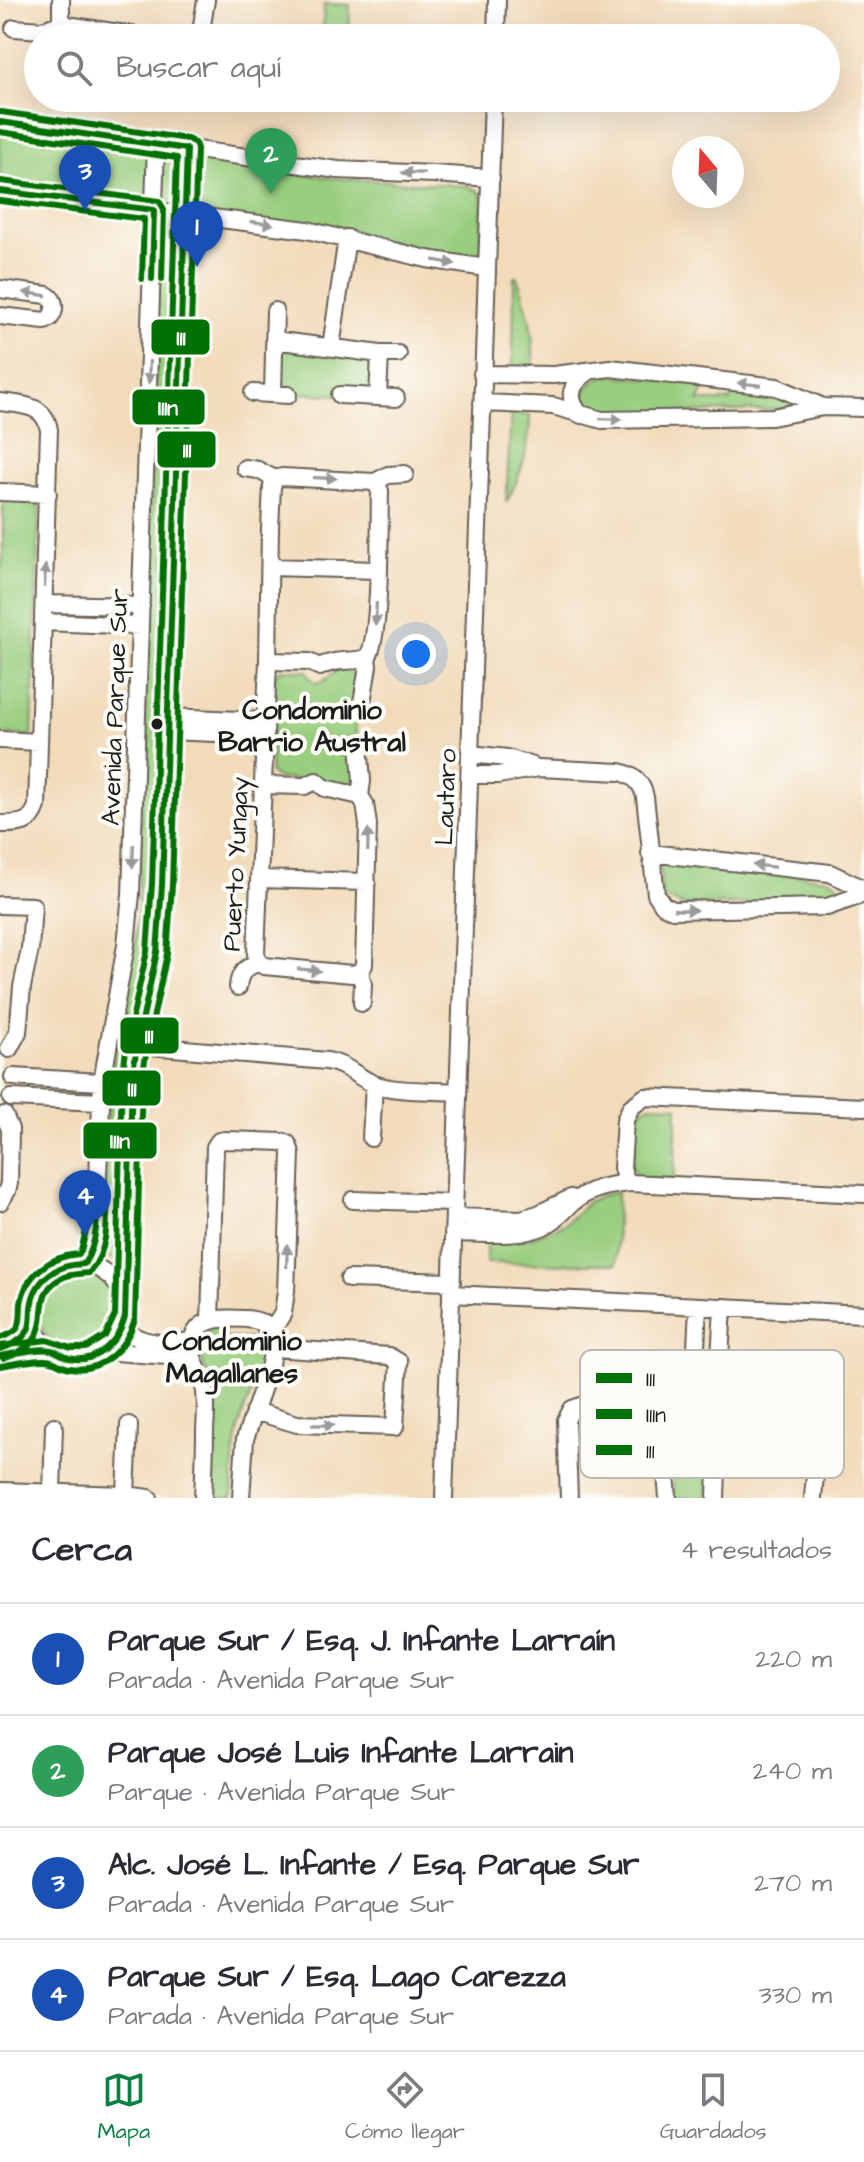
<!DOCTYPE html>
<html lang="es">
<meta charset="utf-8">
<style>
:root{--surface:#fff;--page:#f2f2f3;--text:#2b2b33;--muted:#7c7c81;--line:#e1e1e2;--accent:#0b8043}
body{margin:0;font-family:"Architects Daughter",sans-serif;background:var(--page);color:var(--text)}
.compass{position:absolute;left:672px;top:136px;width:72px;height:72px;border-radius:50%;background:var(--surface);box-shadow:0 8px 32px #0002;rotate:341deg}
.you{position:absolute;left:416px;top:654px;width:28px;height:28px;margin:-20px;border:6px solid #fff;border-radius:50%;background:#1a73e8;box-shadow:0 0 0 12px #1a73e833}
.badge{display:grid;place-items:center;width:52px;height:52px;border-radius:50%;background:var(--accent);color:#fff;font-size:26px;font-weight:700}
.pin{position:absolute;translate:-50% -66px;filter:drop-shadow(0 2px 4px #0008)}
.pin::after{content:'';position:absolute;top:42px;width:28px;height:24px;background:inherit;clip-path:polygon(0 0,100% 0,50% 100%)}
.list{margin:0;padding:0;list-style:none}
h2{display:flex;justify-content:space-between;align-items:center;height:104px;margin:0;padding:0 32px;font-size:34px}
h2 small{font-size:26px;font-weight:400;color:var(--muted)}
.list li{display:grid;grid-template-columns:52px 1fr auto;gap:24px;align-items:center;box-sizing:border-box;height:112px;padding:0 32px;border-top:2px solid var(--line)}
.list b{display:block;font-size:30px;white-space:nowrap}
.list p{margin:0;font-size:26px;white-space:nowrap;color:var(--muted)}
.list em{font-size:26px;font-style:normal;color:var(--muted)}
.icon{flex:none;width:44px;height:44px;fill:none;stroke:currentColor;stroke-width:2;stroke-linecap:round;stroke-linejoin:round}
.map{position:relative;flex:none;width:864px;height:1498px;overflow:hidden}
.search{position:absolute;background:var(--surface);box-shadow:0 8px 32px #0002;left:24px;right:24px;top:24px;height:88px;display:flex;align-items:center;gap:20px;box-sizing:border-box;padding:0 28px;border-radius:44px;color:var(--muted);font-size:30px}
.sheet{height:552px;background:var(--surface)}
nav{display:flex;justify-content:space-around;align-items:center;box-sizing:border-box;height:112px;border-top:2px solid var(--line);background:var(--surface);font-size:22px;color:var(--muted)}
nav a{display:grid;justify-items:center;gap:4px}
nav .on{color:var(--accent)}
.map>svg:first-child{display:block}
</style>
<div class="map">
<svg width="864" height="1498" viewBox="0 0 864 1498">
<rect width="100%" height="100%" fill="#fdfcf7"/>
<filter id="ink" filterUnits="userSpaceOnUse"><feTurbulence type="fractalNoise" baseFrequency=".0125" numOctaves="2"/><feDisplacementMap in="SourceGraphic" scale="16" xChannelSelector="R" yChannelSelector="G"/><feConvolveMatrix kernelMatrix="1 2 1 2 8 2 1 2 1" color-interpolation-filters="sRGB"/></filter>
<filter id="wash" filterUnits="userSpaceOnUse"><feTurbulence type="fractalNoise" baseFrequency=".006" numOctaves="4" result="noise"/><feDisplacementMap in="SourceGraphic" scale="32" xChannelSelector="R" yChannelSelector="G"/><feGaussianBlur stdDeviation="1.8" result="paint"/><feColorMatrix in="noise" values="0 0 0 0 0 0 0 0 0 0 0 0 0 0 0 0 0 1.4 0 .05"/><feComposite in="paint" operator="in"/></filter>
<g filter="url(#wash)">
<rect width="100%" height="100%" fill="#f2dbbb"/>
<path fill="#9ace7f" stroke="#5b754e" stroke-width="2" d="M324,4l26,1 -1,33h-26z
M0,133l331,45 137,8 12,6 2,4 -1,54 -9,7h-13l-459,-72z
M164,218h9l3,6 -20,634 -7,100 -30,304 -16,-8 5,-146 10,-83 17,-78 4,-59 21,-666z
M514,277h3c11,31 18,58 16,90h-20z
M279,344l99,13 -3,40 -99,-5z
M608,375l99,9 -9,17h31l8,-13 43,5 12,7v5l-7,4 -174,7c-7,-1 -15,-3 -20,-7 -16,-17 2,-30 17,-34z
M511,412l19,4c-1,34 -8,57 -24,87z
M3,499l36,2 -7,235 -32,-2v-162l3,-16z
M341,667l22,2c-8,38 -9,75 -7,114l-14,2 -65,-7 -7,-5 4,-97 7,-7 26,2c9,25 23,3 34,-4z
M664,861l166,18c8,4 11,7 9,17l-4,4 -151,6 -22,-9 -2,-33z
M651,1105l26,1 -3,73h-31l-6,-4 -5,-7 1,-46 8,-12z
M617,1192l-1,72 -130,-1v-25h45l34,-14 24,-23 11,-5z
M38 1311a40 40 0 1 1 80 0a40 40 0 1 1-80 0Z
M224,1326v12l28,1 2,-11c9,3 13,9 13,18 -3,25 -18,48 -25,71 -8,27 -9,53 -10,81h-22l4,-103 -15,-44 1,-9 9,-13z
M669,1418l41,2 -3,78h-33z"/>
</g>
<g filter="url(#ink)">
<g fill="none" stroke-linecap="round" stroke-linejoin="round">
<defs>
<path id="minor" d="M61,0v19l6,6 85,13
M14,28l28,2 21,-7
M200,38l6,-38
M496,38l1,-38
M0,122l338,48 96,4 57,4
M0,191l307,39 120,29 59,9
M0,289l47,6c9,5 9,15 3,23l-5,3 -45,-5
M274,340l106,14h18
M331,347l16,-109
M482,374l72,1 56,-7 167,19 46,20
M253,393l35,2
M273,394l2,-83
M340,395l56,3
M378,397l2,-43
M0,402c22,3 45,2 49,28l-12,376c-6,19 -19,18 -37,18
M482,403l71,3 49,14 170,-3 51,-10 41,1
M581,415c-15,-17 -11,-31 7,-43
M245,468l13,2 17,9 7,-2 93,5
M375,482l13,-7 17,-1
M0,492l48,2
M270,567l108,3
M44,604l97,2
M44,622l96,4
M268,661l41,1 11,5c16,-9 31,-4 47,-9
M362,703l6,-37 -1,-8c15,-19 12,-137 13,-167l-5,-9
M167,717l99,4
M167,731l98,4
M0,740l39,2
M359,743l3,38 -2,15 5,8 3,21 -4,140 -4,7 3,12 -1,19
M471,754l36,4 26,8
M470,775h28l41,-7 81,4c14,3 22,11 25,25l11,97 7,11 10,5 154,-3 37,-13
M263,785l42,1 11,-5 9,7 35,8
M650,853l180,20 34,16
M259,879l108,3
M0,905l33,1 -3,43 -8,38 -4,45 -9,17
M258,962l-2,-8 12,-293 2,-133 2,-42 3,-7
M258,962l6,4 88,8 8,-2
M238,987c1,-14 7,-19 20,-25
M137,1045l190,16c19,3 30,16 47,23 21,8 60,6 84,8
M13,1077l89,5
M11,1098l90,4
M371,1138l3,-54
M630,1183l-5,-5 -3,-10 3,-48 6,-13 14,-10 219,10
M353,1200l101,3
M0,1202l7,-11 2,-8 1,-54 -6,-14
M454,1217l67,2 17,-5 33,-16
M453,1233c28,0 62,5 89,-6 12,-5 20,-14 29,-23 17,-15 37,-19 59,-21l234,11
M31 1311a47 47 0 1 1 94 0a47 47 0 1 1-94 0Z
M84,1264l7,-9 4,-10 7,-163 24,-137 5,-51 25,-749
M349,1279l103,3
M451,1294l413,20
M125,1304l7,-225 5,-34 20,-93 5,-67 25,-736
M698,1306l-3,62 5,11 8,5
M210,1321l5,-174 4,-6 6,-1 59,2 4,2 3,9 -5,138 -3,22 -11,18
M124,1323c4,6 7,12 14,15 14,7 39,5 54,3
M0,1349c16,-6 26,-12 31,-29
M103,1351l90,7
M0,1356l50,-7
M708,1384l9,-4 2,-5 4,-68
M663,1408v30l5,60
M254,1411l43,13 98,3 4,-65 -10,-6 -115,-8
M0,1491l126,4 23,3
M52,1492l2,-66
M126,1495l3,-70
M203,1498c1,-23 2,-46 2,-68 1,-15 2,-30 -1,-44 -4,-17 -20,-35 -9,-53 10,-17 33,-15 51,-14 14,1 23,5 29,18l-6,32 -24,70 -4,59
M444,1498l49,-1400
M569,1498l-3,-78 6,-11 15,-5 220,13c16,13 7,61 6,81
M716,1498l3,-87"/>
</defs>
<use href="#minor" stroke="#675f54" stroke-width="20"/>
<use href="#minor" stroke="#fff" stroke-width="16"/>
<defs>
<path id="bus-1" d="M0,122l187,27 -25,736 -5,67 -20,93 -5,34 -7,238c-7,24 -28,48 -56,41 -7,-2 -12,-7 -18,-8 -15,-3 -36,4 -51,6
M0,191l154,19 -2,69
M0,1349c10,-3 21,-8 27,-17 5,-7 3,-16 4,-24 3,-29 26,-44 53,-44 15,-23 13,-49 13,-76"/>
<path id="bus-2" d="M0,132l177,26 -25,726 -5,67 -20,92 -5,36 -7,236 -10,21 -19,12h-15l-24,-8 -47,6
M0,201l144,18 -2,60
M3,1358c12,-4 25,-9 32,-20 14,-21 -3,-47 29,-61 8,-3 16,-3 25,-4 21,-23 18,-56 18,-85"/>
<path id="bus-3" d="M1,181l158,20 5,8 -2,70
M0,1338c6,-2 12,-4 17,-9 5,-7 3,-16 4,-25 4,-29 29,-48 58,-50l2,-3 6,-24v-39
M1,1366c14,-2 31,-7 45,-6 8,0 15,7 24,8 33,5 56,-20 65,-49l7,-239 5,-33 20,-93 5,-69 25,-736 -2,-6 -7,-4 -187,-27"/>
</defs>
<use href="#bus-1" stroke="#fdfcf7" stroke-width="12"/>
<use href="#bus-2" stroke="#fdfcf7" stroke-width="12"/>
<use href="#bus-3" stroke="#fdfcf7" stroke-width="12"/>
<use href="#bus-1" stroke="#007106" stroke-width="6"/>
<use href="#bus-2" stroke="#007106" stroke-width="6"/>
<use href="#bus-3" stroke="#007106" stroke-width="6"/>
</g>
<defs><path id="oneway-solid" d="M-6-.8H1V-3.2L6.5 0L1 3.2V.8H-6Z" transform="scale(2)"/></defs>
<g fill="#999">
<use href="#oneway-solid" transform="translate(413 173) rotate(-179)"/>
<use href="#oneway-solid" transform="translate(262 223) rotate(8)"/>
<use href="#oneway-solid" transform="translate(444 262) rotate(10)"/>
<use href="#oneway-solid" transform="translate(35 294) rotate(-171)"/>
<use href="#oneway-solid" transform="translate(149 372) rotate(92)"/>
<use href="#oneway-solid" transform="translate(749 384) rotate(-173)"/>
<use href="#oneway-solid" transform="translate(611 419) rotate(2)"/>
<use href="#oneway-solid" transform="translate(325 478) rotate(2)"/>
<use href="#oneway-solid" transform="translate(45 576) rotate(-88)"/>
<use href="#oneway-solid" transform="translate(376 614) rotate(92)"/>
<use href="#oneway-solid" transform="translate(368 840) rotate(-89)"/>
<use href="#oneway-solid" transform="translate(133 856) rotate(92)"/>
<use href="#oneway-solid" transform="translate(764 866) rotate(-174)"/>
<use href="#oneway-solid" transform="translate(685 910) rotate(2)"/>
<use href="#oneway-solid" transform="translate(309 970) rotate(6)"/>
<use href="#oneway-solid" transform="translate(287 1256) rotate(-88)"/>
<use href="#oneway-solid" transform="translate(323 1425) rotate(1)"/>
</g>
</g>
<circle fill="#1c1c1c" stroke="#fdfcf7" stroke-width="3" cx="157" cy="724" r="7"/>
<g text-anchor="middle" stroke-width="8" stroke-linejoin="round" paint-order="stroke">
<g font-size="26" fill="#1c1c1c" stroke="#fdfcf7">
<text transform="translate(114 707) rotate(-88)" y="9">Avenida Parque Sur</text>
<text transform="translate(445 797) rotate(-88)" y="9">Lautaro</text>
<text transform="translate(235 864) rotate(-87)" y="9">Puerto Yungay</text>
</g>
<g font-size="28" font-weight="bold" fill="#1c1c1c" stroke="#fdfcf7">
<text x="312" y="719">Condominio<tspan x="312" dy="32">Barrio Austral</tspan></text>
<text x="232" y="1350">Condominio<tspan x="232" dy="32">Magallanes</tspan></text>
</g>
</g>
<rect x="580" y="1350" width="264" height="128" rx="12" fill="#fdfcf7" stroke="#bab9b5" stroke-width="2"/>
<rect x="596" y="1373" width="36" height="10" fill="#007106"/>
<rect x="596" y="1409" width="36" height="10" fill="#007106"/>
<rect x="596" y="1445" width="36" height="10" fill="#007106"/>
<g font-size="22" fill="#1c1c1c">
<text x="646" y="1386">I11</text>
<text x="646" y="1422">I11n</text>
<text x="646" y="1458">111</text>
</g>
<g stroke="#fdfcf7" stroke-width="3">
<rect x="150" y="318" width="61" height="38" rx="8" fill="#007106"/>
<rect x="131" y="388" width="75" height="38" rx="8" fill="#007106"/>
<rect x="156" y="430" width="61" height="39" rx="8" fill="#007106"/>
<rect x="119" y="1016" width="61" height="39" rx="8" fill="#007106"/>
<rect x="101" y="1069" width="61" height="38" rx="8" fill="#007106"/>
<rect x="82" y="1121" width="76" height="39" rx="8" fill="#007106"/>
</g>
<g font-size="22" text-anchor="middle" font-weight="bold" fill="#fff">
<text x="181" y="345">I11</text>
<text x="168" y="415">I11n</text>
<text x="187" y="457">111</text>
<text x="149" y="1043">111</text>
<text x="132" y="1096">I11</text>
<text x="120" y="1148">I11n</text>
</g>
</svg>
<svg class="compass" viewBox="-18 -18 36 36"><path d="M0-13l5 13h-10z" fill="#e53935"/><path d="M0 13l5-13h-10z" fill="#7c7c81"/></svg>
<div class="you"></div>
<div class="pin badge" style="left:197px;top:267px;background:#1a4fb4">1</div>
<div class="pin badge" style="left:271px;top:194px;background:#2e9e5b">2</div>
<div class="pin badge" style="left:85px;top:211px;background:#1a4fb4">3</div>
<div class="pin badge" style="left:85px;top:1236px;background:#1a4fb4">4</div>
<div class="search"><svg class="icon" aria-label="search" viewBox="0 0 24 24"><circle cx="10" cy="10" r="6"/><path d="M15 15l6 6"/></svg>Buscar aquí</div>
</div>
<section class="sheet">
<h2>Cerca<small>4 resultados</small></h2>
<ul class="list">
<li><span class="badge" style="background:#1a4fb4">1</span><div><b>Parque Sur / Esq. J. Infante Larraín</b><p>Parada · Avenida Parque Sur</p></div><em>220 m</em></li>
<li><span class="badge" style="background:#2e9e5b">2</span><div><b>Parque José Luis Infante Larrain</b><p>Parque · Avenida Parque Sur</p></div><em>240 m</em></li>
<li><span class="badge" style="background:#1a4fb4">3</span><div><b>Alc. José L. Infante / Esq. Parque Sur</b><p>Parada · Avenida Parque Sur</p></div><em>270 m</em></li>
<li><span class="badge" style="background:#1a4fb4">4</span><div><b>Parque Sur / Esq. Lago Carezza</b><p>Parada · Avenida Parque Sur</p></div><em>330 m</em></li>
</ul>
</section>
<nav>
<a class="on"><svg class="icon" aria-label="map" viewBox="0 0 24 24"><path d="M3 6l6-2 6 2 6-2v14l-6 2-6-2-6 2zM9 4v14M15 6v14"/></svg>Mapa</a>
<a><svg class="icon" aria-label="directions" viewBox="0 0 24 24"><path d="M12 3l9 9-9 9-9-9zM9 14v-3h6M13 9l2 2-2 2"/></svg>Cómo llegar</a>
<a><svg class="icon" aria-label="saved" viewBox="0 0 24 24"><path d="M7 4h10v16l-5-4-5 4z"/></svg>Guardados</a>
</nav>
